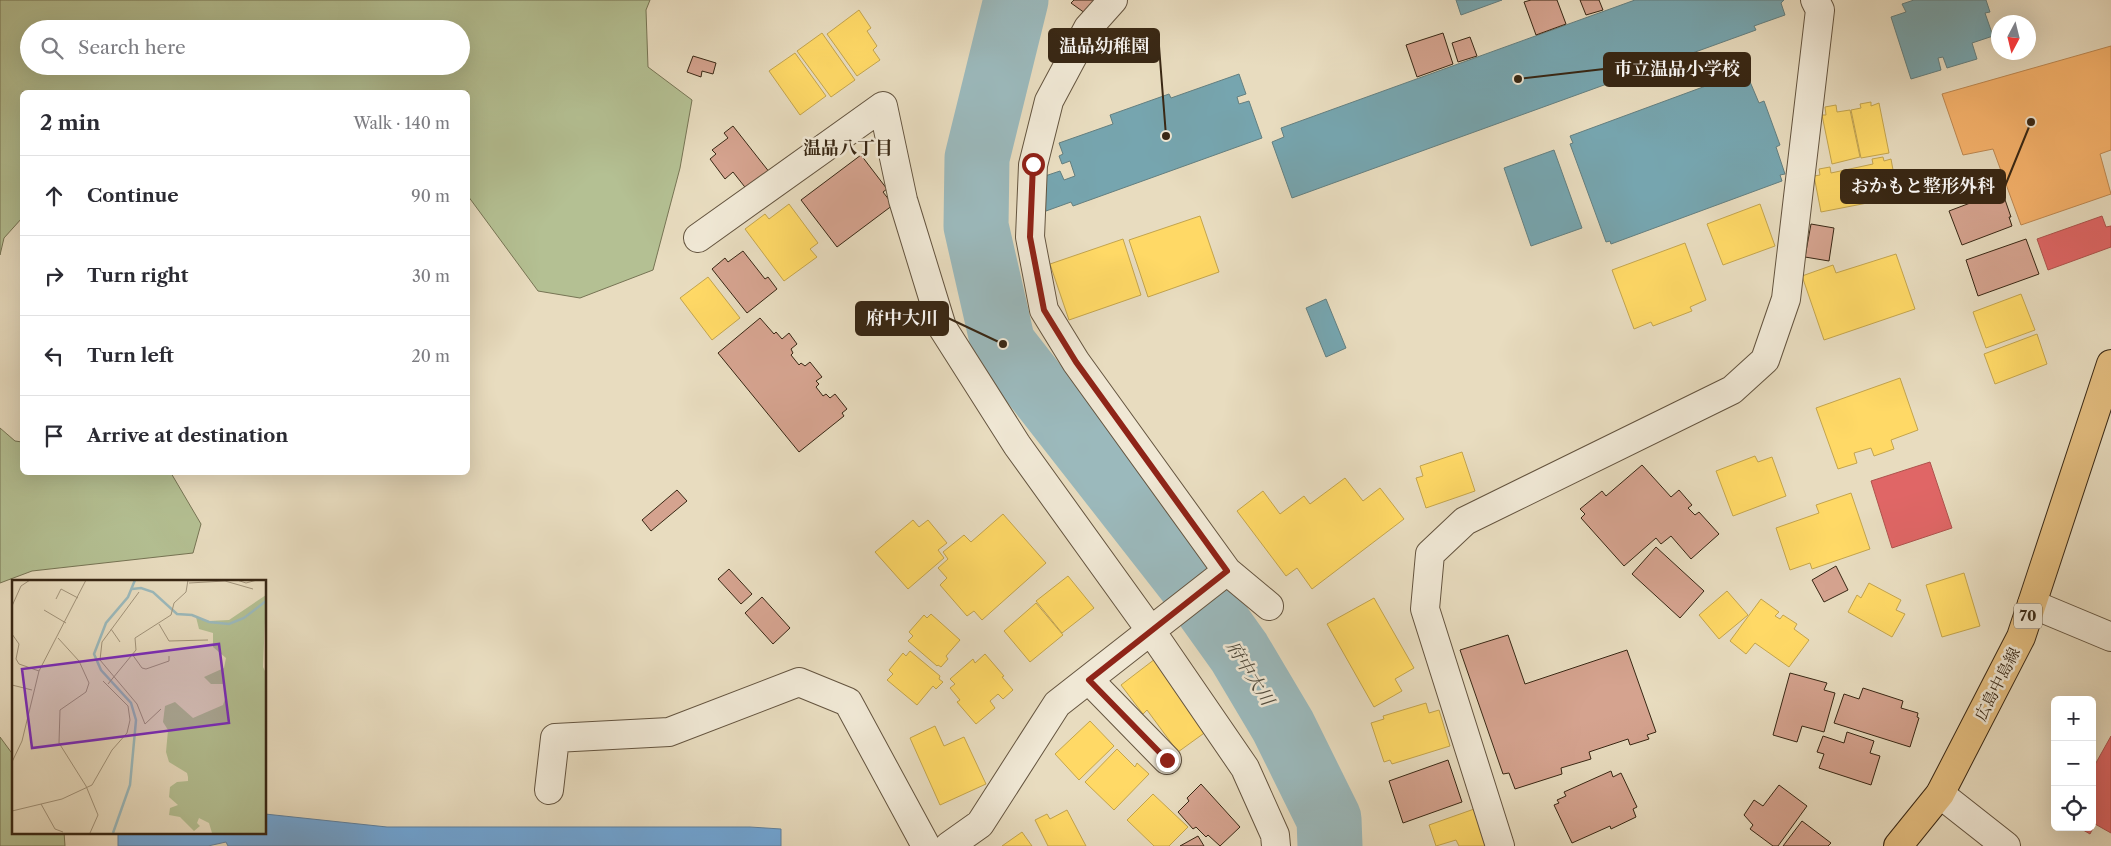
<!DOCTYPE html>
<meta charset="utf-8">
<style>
:root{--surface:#fff;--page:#f7f7f7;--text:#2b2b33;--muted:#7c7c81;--line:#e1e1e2}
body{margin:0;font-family:"Libre Caslon Text","Noto Serif JP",serif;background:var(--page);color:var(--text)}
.controls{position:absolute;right:15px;bottom:15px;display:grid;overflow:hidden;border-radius:8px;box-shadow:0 5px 20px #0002}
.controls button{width:45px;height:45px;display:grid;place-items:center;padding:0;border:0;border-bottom:1px solid var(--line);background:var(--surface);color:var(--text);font:25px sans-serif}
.compass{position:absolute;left:1991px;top:15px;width:45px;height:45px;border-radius:50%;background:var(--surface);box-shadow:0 5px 20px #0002;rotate:187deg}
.stop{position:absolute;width:15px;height:15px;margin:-11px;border:4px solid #8f2418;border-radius:50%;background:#fff}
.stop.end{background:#8f2418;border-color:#fff;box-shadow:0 1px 5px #0008}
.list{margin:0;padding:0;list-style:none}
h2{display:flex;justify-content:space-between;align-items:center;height:65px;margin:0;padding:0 20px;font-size:21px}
h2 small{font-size:16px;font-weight:400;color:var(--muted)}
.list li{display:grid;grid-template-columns:32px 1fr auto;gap:15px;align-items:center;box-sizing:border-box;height:80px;padding:0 20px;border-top:1px solid var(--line)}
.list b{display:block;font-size:19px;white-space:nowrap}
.list em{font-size:16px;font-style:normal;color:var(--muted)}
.icon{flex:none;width:28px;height:28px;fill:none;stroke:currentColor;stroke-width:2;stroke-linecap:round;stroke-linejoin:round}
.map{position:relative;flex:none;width:2111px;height:846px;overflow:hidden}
.search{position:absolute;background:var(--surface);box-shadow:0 5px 20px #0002;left:20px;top:20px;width:450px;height:55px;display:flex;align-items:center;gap:12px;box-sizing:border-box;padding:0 18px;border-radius:28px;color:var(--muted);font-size:19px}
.panel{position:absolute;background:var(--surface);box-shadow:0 5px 20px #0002;left:20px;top:90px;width:450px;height:385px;border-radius:8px}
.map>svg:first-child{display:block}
</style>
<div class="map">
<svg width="2111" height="846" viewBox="0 0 2111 846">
<rect width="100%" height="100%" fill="#e8dcbf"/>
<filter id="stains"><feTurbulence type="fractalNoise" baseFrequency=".004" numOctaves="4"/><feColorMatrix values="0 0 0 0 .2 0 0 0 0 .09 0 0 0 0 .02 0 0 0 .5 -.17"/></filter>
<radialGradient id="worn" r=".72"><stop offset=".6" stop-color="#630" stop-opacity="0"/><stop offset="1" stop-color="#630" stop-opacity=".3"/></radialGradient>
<path fill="#b4c093" stroke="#767454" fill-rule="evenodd" d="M0,0h650l-4,10 2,57 44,33 -12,68 -27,102 -73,28 -42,-7 -70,-95v-104h-446v126l-18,20 -4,17zM29,29h432v37h-432z
M0,428l15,13 7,1v30l149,1 30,51 -8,29 -161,18 -32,12z
M0,737l14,19v76h50l1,14h-65z"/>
<path fill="#ffd966" stroke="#c3a44d" d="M859,10l12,18 -4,3 10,15 -4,4 7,10 -23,16 -30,-42z
M822,33l33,47 -24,17 -34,-46z
M795,53l31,43 -26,19 -31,-44z
M1871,102v4l8,-3 10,50 -28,5 -10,-48 10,-2 -1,-4z
M1836,105l1,7 13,-2 10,47 -28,7 -10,-49h4l-1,-8z
M1883,157l1,4 7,-2 7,38 -77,15 -7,-36 6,-1 -1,-6 11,-2 1,6 42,-9 -1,-5z
M789,204l29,39 -8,6 7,8 -33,24 -39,-52 20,-15 4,5z
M1760,204l15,42 -52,19 -16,-41z
M1200,216l19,56 -71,25 -19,-57z
M1123,239l18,56 -72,25 -19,-56z
M1685,243l21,57 -16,7 2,4 -39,15 -2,-4 -17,7 -22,-59z
M1896,254l19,55 -91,31 -22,-64 31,-11 3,8z
M708,277l32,41 -28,22 -32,-42z
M2021,294l14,36 -49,18 -13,-36z
M2037,334l10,30 -52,20 -11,-30z
M1900,378l18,52 -27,10 3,9 -20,7 -3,-8 -17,5 3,10 -19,6 -22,-61z
M1462,452l13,39 -49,17 -10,-30 7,-2 -3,-10z
M1755,456l3,6 14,-5 14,39 -53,20 -17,-45z
M1345,478l18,23 17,-13 24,31 -92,70 -15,-21 -11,8 -49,-65 26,-20 17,23 24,-18 6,8z
M1851,493l19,56 -58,20 -2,-6 -20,7 -14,-42 43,-15 -3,-8z
M1003,514l43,49 -64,57 -8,-9 -7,5 -27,-31 7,-7 -9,-10 10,-9 -5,-7 21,-17 7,7z
M913,520l6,7 9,-7 19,23 -9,7 6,8 -36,31 -33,-37z
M1964,573l16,53 -38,11 -16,-52z
M1068,576l26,32 -32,25 -26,-32z
M1869,583l32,17 -5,10 9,4 -13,23 -44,-25 9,-17 4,3z
M1727,591l21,24 -29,24 -20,-24z
M1374,598l40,70 -19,11 7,12 -28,16 -47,-83z
M1761,599l18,13 -4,4 5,3 3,-4 14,9 -3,5 15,11 -20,27 -34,-24 -9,11 -16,-13z
M1036,603l27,32 -33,27 -26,-31z
M931,614l29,26 -14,16 2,3 -7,8 -3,-2 -1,1 -29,-25 5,-5 -4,-4 15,-17 3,3z
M910,651l30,25 -1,3 4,3 -7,7 -3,-3 -16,19 -30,-25 6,-6 -4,-4 14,-17 3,3z
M985,654l19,22 -2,1 11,13 -10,9 -5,-5 -8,7 5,7 -19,16 -19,-22 3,-2 -10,-12 5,-4 -5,-5 23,-20 2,4z
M1155,659l52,72 -29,21 -31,-42 -4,4 -22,-29z
M1426,703l3,10 10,-3 11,36 -58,18 -2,-4 -6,2 -13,-39 13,-4 -1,-3z
M1090,721l24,25 -35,34 -24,-26z
M935,726l9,20 20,-9 22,47 -46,21 -30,-67z
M1117,749l18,18 2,-4 12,11 -35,36 -29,-28z
M1153,794l35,33 -19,19h-15l-27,-26z
M1477,808l13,38h-31l-3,-6 -20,6 -7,-21z
M1067,810l19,36h-38l-13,-26 12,-6 3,5z
M1022,832l10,14h-30z"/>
<path fill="#e06666" stroke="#ae534d" d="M2102,216l4,11 5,-1v21l-63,23 -11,-31z
M1930,462l22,66 -60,20 -21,-67z
M2111,736v97l-16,-9 -5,10 -12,-7h14v-57z"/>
<path fill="#6fa8dc" stroke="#5e81a0" d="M265,814l122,13h363l31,2v17h-553l-2,-4 -18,4h-90v-14h147z"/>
<path fill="#f6b26b" stroke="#bd8851" d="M2111,46v104l-11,4 11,40 -90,31 -28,-76 -30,6 -21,-61z"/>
<path fill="#76a5af" stroke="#637f80" d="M1456,0h46l-41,15z
M1635,0h149l-3,3 4,12 -31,11 2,4 -464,168 -20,-56 12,-5 -3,-9z
M1914,0h72l4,12 -5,1 8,23 -21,7 5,16 -30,9 -4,-11 -5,1 3,12 -30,9 -20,-62 15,-5 -4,-8z
M1741,73l3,6 4,-2 11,26 5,-2 16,44 -4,2 9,27 -5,1 2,6 -171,63 -1,-3 -4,1 -36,-98 3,-1 -3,-7z
M1239,74l7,20 -9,3 2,7 10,-3 13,37 -189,68 -2,-4 -25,9 -2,-7 1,-28 15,-5 4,9 11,-4 -5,-15 -8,3 -3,-8 4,-2 -4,-11 54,-19 -3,-9 59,-21 2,4z
M1554,150l28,78 -51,18 -27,-78z
M1326,299l20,49 -20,9 -20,-49z"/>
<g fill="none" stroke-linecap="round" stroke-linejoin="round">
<path stroke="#9bb9bc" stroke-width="65" d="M1016,0l-39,158 -1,68 27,118 186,238 50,70 44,74 46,93 1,27"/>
</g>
<path fill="#d5a38f" stroke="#382714" d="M1074,0h27l-12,16 -18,-13z
M1531,0h26l9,24 -30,11 -12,-33z
M1580,0h19l4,10 -17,5z
M1443,33l10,31 -36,13 -11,-32z
M1470,37l7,19 -19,6 -6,-19z
M693,56l23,7 -3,11 -11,-3 -1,6 -14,-5z
M733,126l37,47 -22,18 -15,-19 -8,7 -15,-20 6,-5 -4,-4 16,-12 -4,-5z
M861,155l26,34 -4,3 10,13 -56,42 -36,-47z
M2002,191l9,26h-2l3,9 -50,19 -13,-34z
M1811,224l23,4 -5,33 -24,-4z
M2026,239l13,35 -61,22 -12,-36z
M743,251l22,28 3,-2 9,12 -30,24 -35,-44 13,-11 3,4z
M760,318l14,16 2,-2 6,7 7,-6 8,11 -6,5 2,4 -2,2 8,10 2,-2 4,3 5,-4 12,15 -6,4 3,3 -3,3 7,9 3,-2 4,4 5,-4 12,15 -5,4 2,3 -45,36 -81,-99z
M1642,465l29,32 8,-7 13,15 -4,3 7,7 4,-3 20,22 -28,25 -20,-23 -10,8 -5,-6 -32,28 -43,-48 4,-4 -5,-5 22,-18 4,5z
M677,490l10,11 -36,30 -9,-11z
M1656,547l48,44 -24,27 -48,-44z
M1836,566l12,24 -24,12 -12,-22z
M729,569l23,25 -11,10 -23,-25z
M762,597l28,31 -17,16 -28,-31z
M1508,635l17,49 102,-34 29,82 -9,3 2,4 -19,6 -2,-6 -39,13 2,7 -30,9 1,6 -47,15 -6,-16 -6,1 -43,-124z
M1790,673l37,10 -3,7 11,3 -11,39 -22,-6 -5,16 -24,-7z
M1863,688l40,13 -2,7 17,5 -1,4 2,1 -9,29 -76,-24 10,-29 15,5z
M1847,732l27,9 -4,12 10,3 -9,29 -52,-17 5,-14 -7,-2 6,-16 21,7z
M1448,760l14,42 -59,21 -14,-42z
M1611,771l2,6 8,-4 16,34 -4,2 3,8 -25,12 -1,-3 -38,17 -18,-38 5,-2 -2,-3 9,-4 -2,-4z
M1201,784l39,43 -20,19 -12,-11 -2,2 -10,-10 -3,2 -15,-17 11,-11 -2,-3z
M1779,785l28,21 -29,40h-5l-23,-17 3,-4 -9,-10 10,-15 9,6z
M1802,821l29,22 -3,3h-45z
M1198,836l6,10h-24z"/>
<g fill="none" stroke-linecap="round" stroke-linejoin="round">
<defs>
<path id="minor" d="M1113,0l-25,28 -39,73 -16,64 -3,72 14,73 32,52 151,209 42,35
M698,238l185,-132 20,94 39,127 75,118 134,186 94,137 30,67 1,11
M2032,604l79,33
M1089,680l78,80
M549,790l6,-52 114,-6 130,-50 49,20 78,144
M1940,794l66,52
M949,846l31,-22 77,-120 170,-133
M1500,846l-75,-237 5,-55 35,-33 267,-131 33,-30 21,-61 34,-289 -5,-10"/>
<path id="major" d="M1898,846l42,-52 81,-157 90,-273"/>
</defs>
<use href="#minor" stroke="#64543f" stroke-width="30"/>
<use href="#major" stroke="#382714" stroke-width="30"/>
<use href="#minor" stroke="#f0e8d5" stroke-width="28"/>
<use href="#major" stroke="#e4be80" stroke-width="28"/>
</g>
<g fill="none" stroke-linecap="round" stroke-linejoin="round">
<path stroke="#8f2418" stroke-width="6" d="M1033,164l-3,73 14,73 32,52 151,209 -138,109 78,80"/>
</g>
<g text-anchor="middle" stroke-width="5" stroke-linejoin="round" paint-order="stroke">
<rect fill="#f0e8d5" stroke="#6f614e" stroke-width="1" x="2014" y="603.5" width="28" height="25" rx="4"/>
<g font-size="15" font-weight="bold" fill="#382714">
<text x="2028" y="621">70</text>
</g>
<g font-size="16" fill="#382714" stroke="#f0e8d5">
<text transform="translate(1997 684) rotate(-63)" y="6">広島中島線</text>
</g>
<g font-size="18" font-weight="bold" fill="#382714" stroke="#f0e8d5">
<text x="848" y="154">温品八丁目</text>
</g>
<g font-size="18" font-style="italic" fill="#514c3e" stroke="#f0e8d5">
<text transform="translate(1250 673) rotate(58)" y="6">府中大川</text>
</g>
</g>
<g transform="translate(12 580)">
<rect width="254" height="254" fill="#e8dcbf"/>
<path d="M254,15l-3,72 3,6v160h-54l-3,-10 -10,-5 -2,5 3,3 -6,5 -14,-14 -11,-2 1,-7 8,-3 -9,-8 1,-10 7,-5 11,-1v-4l-1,-4 -18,-11 -3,-10 2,-22 -5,-8 2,-16 10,-4 18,16 30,-13 3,-9 -2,-12h-13l-7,-7 20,-9 2,-10 -13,-11v-14l-14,-4 -3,-12 13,4 20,-1z" fill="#b4c093"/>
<path fill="none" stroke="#9bb9bc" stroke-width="2.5" d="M120,9l9,-1 12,4 24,22 15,1 17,7 20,2 15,-6 22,-17M101,253l17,-48 6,-65 -5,-17 -30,-33 -7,-16 12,-31 22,-26 7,-17"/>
<path fill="none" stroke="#a2947b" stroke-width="1" d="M225,0l9,3 11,-3M177,3l36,-2 28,8M127,12l-37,50 -2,18 37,44 8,20 16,-15M44,19l5,-10 17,9M0,26l9,-20 9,-6M32,30l22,13M147,44l10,17 39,-1M99,49l9,13M0,54l7,10 -3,15 3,5 20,7M46,58l21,23 10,22 -3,9 -26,18 -1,33 27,43 12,29 -8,18M120,74l10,14 4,1 23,-8v-5M96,104l28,-34 -1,-12 36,-23 3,-12 12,-11 2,-12M0,105l20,5M0,182l10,-21 17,-70 47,-91M29,224l14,25 8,3M0,231l50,-12 30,-14 20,-35 15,-17 3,-13 -2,-14 -25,-25"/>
<path fill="#7b2cbf" fill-opacity="0.15" stroke="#7b2cbf" stroke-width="2.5" d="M207,64l10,79 -197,25 -10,-79z"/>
<rect width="254" height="254" fill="none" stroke="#382714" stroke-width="2.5"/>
</g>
<path fill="none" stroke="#382714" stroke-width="2" d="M1166 136L1159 46M1518 79L1604 69M2031 122L2005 186M1003 344L948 318"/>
<g fill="#382714" stroke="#f0e8d5" stroke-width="2">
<circle cx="1166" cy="136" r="5"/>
<circle cx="1518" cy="79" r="5"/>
<circle cx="2031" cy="122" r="5"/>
<circle cx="1003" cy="344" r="5"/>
</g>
<g fill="#382714" stroke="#382714" stroke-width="2">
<rect x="1049" y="29" width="110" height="33" rx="5"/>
<rect x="1604" y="53" width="146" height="33" rx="5"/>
<rect x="1841" y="170" width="164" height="33" rx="5"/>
<rect x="856" y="302" width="92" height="33" rx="5"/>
</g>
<g font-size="18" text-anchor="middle" font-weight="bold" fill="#fff">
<text x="1104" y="52">温品幼稚園</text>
<text x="1677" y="75">市立温品小学校</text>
<text x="1923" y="192">おかもと整形外科</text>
<text x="902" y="324">府中大川</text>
</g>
<rect width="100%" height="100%" filter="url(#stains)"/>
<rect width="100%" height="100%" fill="url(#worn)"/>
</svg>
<div class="controls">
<button>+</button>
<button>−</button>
<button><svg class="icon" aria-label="locate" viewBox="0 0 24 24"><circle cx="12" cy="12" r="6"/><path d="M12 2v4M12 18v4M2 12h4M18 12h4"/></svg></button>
</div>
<svg class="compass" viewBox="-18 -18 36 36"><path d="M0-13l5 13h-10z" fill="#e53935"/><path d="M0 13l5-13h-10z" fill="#7c7c81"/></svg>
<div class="stop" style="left:1033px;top:164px"></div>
<div class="stop end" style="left:1167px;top:760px"></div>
<div class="search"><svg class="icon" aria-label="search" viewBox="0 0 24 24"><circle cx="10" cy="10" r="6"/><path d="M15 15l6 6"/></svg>Search here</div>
<section class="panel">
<h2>2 min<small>Walk · 140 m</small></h2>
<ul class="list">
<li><svg class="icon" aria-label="ahead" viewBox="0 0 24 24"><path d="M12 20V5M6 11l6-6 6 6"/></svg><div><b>Continue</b></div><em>90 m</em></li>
<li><svg class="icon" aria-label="right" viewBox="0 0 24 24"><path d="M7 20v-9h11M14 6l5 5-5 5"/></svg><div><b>Turn right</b></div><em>30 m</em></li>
<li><svg class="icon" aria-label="left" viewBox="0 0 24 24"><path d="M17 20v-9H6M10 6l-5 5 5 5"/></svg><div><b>Turn left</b></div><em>20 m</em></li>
<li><svg class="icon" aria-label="arrive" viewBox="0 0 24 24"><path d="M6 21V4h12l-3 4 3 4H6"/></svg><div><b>Arrive at destination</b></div></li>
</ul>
</section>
</div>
